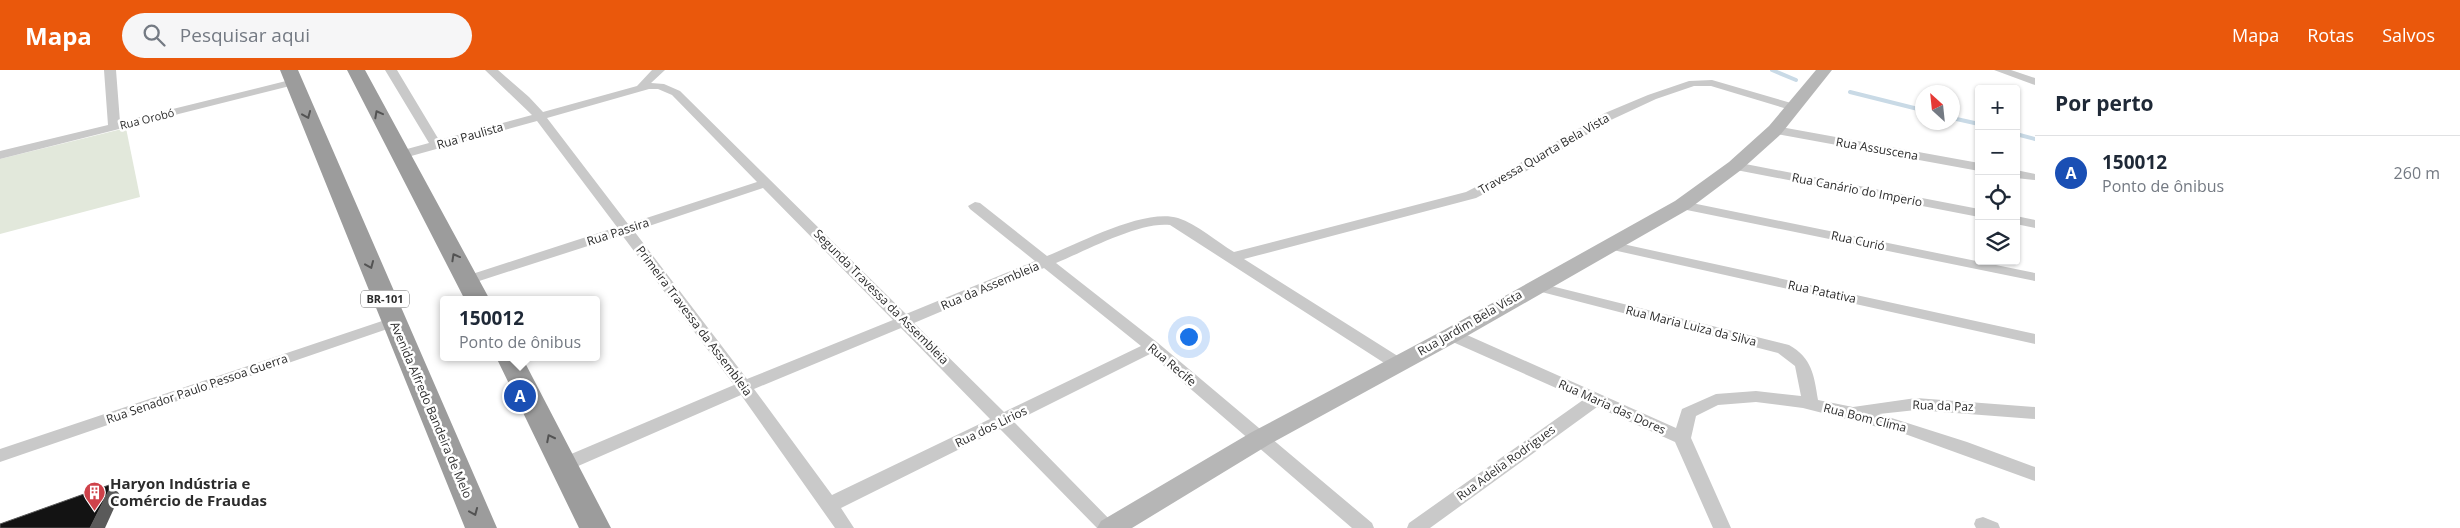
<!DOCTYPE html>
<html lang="pt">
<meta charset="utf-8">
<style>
:root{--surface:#fff;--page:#f6f6f7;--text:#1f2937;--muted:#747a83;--line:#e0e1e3;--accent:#ea580c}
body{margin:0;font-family:"Open Sans",sans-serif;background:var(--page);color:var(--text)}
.controls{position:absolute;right:15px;top:15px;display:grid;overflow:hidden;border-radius:5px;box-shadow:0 1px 4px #0004}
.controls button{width:45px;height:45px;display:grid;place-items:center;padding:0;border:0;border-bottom:1px solid var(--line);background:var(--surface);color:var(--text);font:25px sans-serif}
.compass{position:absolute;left:1915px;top:15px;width:45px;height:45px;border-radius:50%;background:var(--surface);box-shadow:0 1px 4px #0004;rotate:333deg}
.you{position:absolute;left:1188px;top:266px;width:18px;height:18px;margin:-12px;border:4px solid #fff;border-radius:50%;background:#1a73e8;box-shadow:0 0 0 8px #1a73e833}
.badge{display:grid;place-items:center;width:32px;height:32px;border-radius:50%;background:var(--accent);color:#fff;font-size:16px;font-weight:700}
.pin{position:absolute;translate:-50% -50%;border:2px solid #fff;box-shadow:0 1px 5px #0006}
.popup{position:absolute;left:440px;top:226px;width:160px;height:65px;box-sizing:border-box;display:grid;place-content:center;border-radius:5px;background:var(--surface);filter:drop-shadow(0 1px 4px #0005);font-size:16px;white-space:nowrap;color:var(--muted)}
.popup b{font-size:19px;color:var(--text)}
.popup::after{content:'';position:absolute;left:50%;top:100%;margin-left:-10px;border:10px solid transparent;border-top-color:var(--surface)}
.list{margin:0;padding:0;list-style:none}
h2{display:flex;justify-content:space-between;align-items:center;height:65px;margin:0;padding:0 20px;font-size:21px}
h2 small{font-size:16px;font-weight:400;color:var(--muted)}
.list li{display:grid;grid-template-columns:32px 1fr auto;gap:15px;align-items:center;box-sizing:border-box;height:75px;padding:0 20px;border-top:1px solid var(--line)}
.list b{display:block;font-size:19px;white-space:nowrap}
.list p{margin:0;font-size:16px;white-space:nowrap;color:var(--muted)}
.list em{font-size:16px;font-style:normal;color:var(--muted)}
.icon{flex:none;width:28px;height:28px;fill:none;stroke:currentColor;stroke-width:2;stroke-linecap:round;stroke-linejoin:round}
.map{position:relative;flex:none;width:2035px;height:458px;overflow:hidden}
header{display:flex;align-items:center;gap:30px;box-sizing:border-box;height:70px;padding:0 25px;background:var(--accent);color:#fff}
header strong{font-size:24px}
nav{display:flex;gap:28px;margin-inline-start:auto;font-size:18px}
.search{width:350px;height:45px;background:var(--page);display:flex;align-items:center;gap:12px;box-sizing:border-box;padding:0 18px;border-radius:28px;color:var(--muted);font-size:19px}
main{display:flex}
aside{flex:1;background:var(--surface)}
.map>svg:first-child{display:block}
</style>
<header>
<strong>Mapa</strong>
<div class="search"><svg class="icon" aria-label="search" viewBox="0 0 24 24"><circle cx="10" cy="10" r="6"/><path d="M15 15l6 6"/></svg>Pesquisar aqui</div>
<nav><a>Mapa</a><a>Rotas</a><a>Salvos</a></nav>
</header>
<main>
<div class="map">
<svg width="2035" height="458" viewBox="0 0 2035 458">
<rect width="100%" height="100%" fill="#fff"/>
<path fill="#e2e8db" d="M126,58l14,69 -140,37v-75z"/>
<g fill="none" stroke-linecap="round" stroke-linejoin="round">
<path stroke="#c9dae6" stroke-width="4" d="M1772,0l24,10
M1850,22l72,18
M1952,48l27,6
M2016,64l19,5"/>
<path fill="#c9c9c9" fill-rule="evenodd" d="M104,0h12l4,52 174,-43 6,3 -2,2 -298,75v-8l108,-26z
M385,0h12l42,70 93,-25 -47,-45h13l31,27 14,15 94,-26 15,-16h13l-14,13 13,1 16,7 226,223 129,-53 -65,-52 -2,-3 7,-4 5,1 67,53c33,-13 97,-48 131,-38 19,6 39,24 56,34l232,-60 37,-19 102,-60 43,-18 41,-14 23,-1 86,25 2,2 -6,4 -83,-25h-17l-38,13 -43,20 -100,60 -37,19 -232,61 160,101 2,4 -2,4h-12l-222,-143c-30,-4 -85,26 -114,38l102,80 214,180 2,5h-22l-202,-174 -136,68 104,106h-21l-97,-99 -159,79 13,20h-19l-94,-133 -172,75 -6,2 -6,-2 -3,-5 3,-5 177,-75 -112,-150 -149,48h-10l-2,-3 2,-3 154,-50 -80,-106 -133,37h-8l-2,-3 2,-3 33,-9zM649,19h9l14,6 85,87 -129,42 -81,-106zM763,118l130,132 -146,59 -113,-148zM1044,198l97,78 -137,66 -90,-89zM901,258l89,91 -158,76 -78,-106z
M1994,0h17l24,8v7z
M1775,56l204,37v8l-208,-38 -2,-3 2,-3z
M1735,92l244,47v8l-248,-48 -2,-3z
M2016,100l19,4v6l-19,-2z
M1682,131l353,72v8l-358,-73 -2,-3 2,-3z
M2016,146l19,4v8l-19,-4z
M1609,171l426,93v10l-431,-96 -2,-3 2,-3z
M1535,212l254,63c23,13 25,30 29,55l35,7 63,-9 119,9v12l-119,-9 -37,4 88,28 68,25v14l-130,-47 -102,-26 -47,-6 -38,3 -22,11 -5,22 40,90h-18l-38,-86 -78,-35 -167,121h-23l2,-5 174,-123 -137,-61 -2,-4 2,-4h12l218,97 6,-19 34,-15 40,-3 45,5 -6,-30 -17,-13 -248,-64 -2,-3z
M394,247l8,5 -3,3 -399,137v-13z
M1983,447l15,6 2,5h-24l-2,-4 2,-5z"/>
<path fill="#b6b6b6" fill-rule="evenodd" d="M1816,0h16l-51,64 -40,36 -52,39 -229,131 -190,104 -138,84h-35l4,-7 151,-89 192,-102 231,-129 54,-39 40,-36z"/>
<path fill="#9c9c9c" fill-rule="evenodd" d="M280,0h18l199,458h-32z
M347,0h18l125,230h-25z
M496,287h26l89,171h-32z"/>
</g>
<path fill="#5a5a5a" d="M112,414l8,11 -15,33h-15z"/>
<path fill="#131313" stroke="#5a5a5a" d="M112,414l-22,44h-90v-4z"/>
<defs><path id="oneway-chevron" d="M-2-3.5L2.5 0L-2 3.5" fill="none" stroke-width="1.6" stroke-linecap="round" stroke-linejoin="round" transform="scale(1.25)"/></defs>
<g stroke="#535353">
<use href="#oneway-chevron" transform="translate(378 44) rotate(-118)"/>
<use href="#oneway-chevron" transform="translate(307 45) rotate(67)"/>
<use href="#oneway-chevron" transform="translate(455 187) rotate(-119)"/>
<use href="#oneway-chevron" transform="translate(370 195) rotate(67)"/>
<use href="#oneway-chevron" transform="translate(550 368) rotate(-117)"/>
<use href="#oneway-chevron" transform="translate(474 442) rotate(67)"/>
</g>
<defs>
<symbol id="building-pin" viewBox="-11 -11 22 30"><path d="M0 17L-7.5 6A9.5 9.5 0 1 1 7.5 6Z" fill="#cf424a" stroke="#fff"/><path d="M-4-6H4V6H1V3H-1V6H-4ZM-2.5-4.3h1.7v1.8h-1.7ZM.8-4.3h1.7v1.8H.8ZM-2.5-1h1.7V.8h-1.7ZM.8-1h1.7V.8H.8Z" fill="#fff"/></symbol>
</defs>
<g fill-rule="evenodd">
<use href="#building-pin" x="82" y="410" width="25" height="34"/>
</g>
<g text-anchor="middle" stroke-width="5" stroke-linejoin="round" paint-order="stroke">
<g font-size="11" fill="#2c2c2c" stroke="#fff">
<text transform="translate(147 49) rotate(-14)" y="4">Rua Orobó</text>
</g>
<rect fill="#fff" stroke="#6b6b6b" stroke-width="1" x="361" y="220.5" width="48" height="17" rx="4"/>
<g font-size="11" font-weight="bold" fill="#2c2c2c">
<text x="385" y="233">BR-101</text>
</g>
<g font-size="12" fill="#2c2c2c" stroke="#fff">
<text transform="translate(470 66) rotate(-16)" y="4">Rua Paulista</text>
<text transform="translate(1877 79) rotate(10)" y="4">Rua Assuscena</text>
<text transform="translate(1544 84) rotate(-30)" y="4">Travessa Quarta Bela Vista</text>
<text transform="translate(1857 120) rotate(11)" y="4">Rua Canário do Imperio</text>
<text transform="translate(618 162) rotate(-18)" y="4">Rua Passira</text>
<text transform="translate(1858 171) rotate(12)" y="4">Rua Curió</text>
<text transform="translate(990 216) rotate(-23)" y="4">Rua da Assembleia</text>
<text transform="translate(1822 222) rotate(12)" y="4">Rua Patativa</text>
<text transform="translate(881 227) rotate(45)" y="4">Segunda Travessa da Assembleia</text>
<text transform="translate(694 251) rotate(53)" y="4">Primeira Travessa da Assembleia</text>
<text transform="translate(1470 253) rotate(-30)" y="4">Rua Jardim Bela Vista</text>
<text transform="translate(1691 256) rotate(14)" y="4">Rua Maria Luiza da Silva</text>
<text transform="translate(1172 295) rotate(40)" y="4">Rua Recife</text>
<text transform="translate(197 319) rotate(-19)" y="4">Rua Senador Paulo Pessoa Guerra</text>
<text transform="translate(1943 336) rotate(2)" y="4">Rua da Paz</text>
<text transform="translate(1612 337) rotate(24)" y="4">Rua Maria das Dores</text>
<text transform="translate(431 340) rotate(67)" y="4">Avenida Alfredo Bandeira de Melo</text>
<text transform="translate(1865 348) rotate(14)" y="4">Rua Bom Clima</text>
<text transform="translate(991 357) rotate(-26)" y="4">Rua dos Lirios</text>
<text transform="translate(1506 393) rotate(-36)" y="4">Rua Adelia Rodrigues</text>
</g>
<g font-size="15" font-weight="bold" fill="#2c2c2c" stroke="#fff" text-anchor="start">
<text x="110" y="419">Haryon Indústria e<tspan x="110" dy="17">Comércio de Fraudas</tspan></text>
</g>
</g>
</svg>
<div class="controls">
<button>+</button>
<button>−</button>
<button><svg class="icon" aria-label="locate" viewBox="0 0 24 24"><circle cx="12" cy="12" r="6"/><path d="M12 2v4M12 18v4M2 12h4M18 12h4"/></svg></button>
<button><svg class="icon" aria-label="layers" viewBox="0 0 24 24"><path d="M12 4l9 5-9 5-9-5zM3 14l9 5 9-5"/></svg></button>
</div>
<svg class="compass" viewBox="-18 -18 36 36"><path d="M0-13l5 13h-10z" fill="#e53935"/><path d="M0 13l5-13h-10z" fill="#747a83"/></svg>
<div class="you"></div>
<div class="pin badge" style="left:520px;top:326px;background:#1a4fb4">A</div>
<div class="popup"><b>150012</b>Ponto de ônibus</div>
</div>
<aside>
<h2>Por perto<small></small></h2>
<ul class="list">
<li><span class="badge" style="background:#1a4fb4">A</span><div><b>150012</b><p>Ponto de ônibus</p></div><em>260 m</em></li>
</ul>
</aside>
</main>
